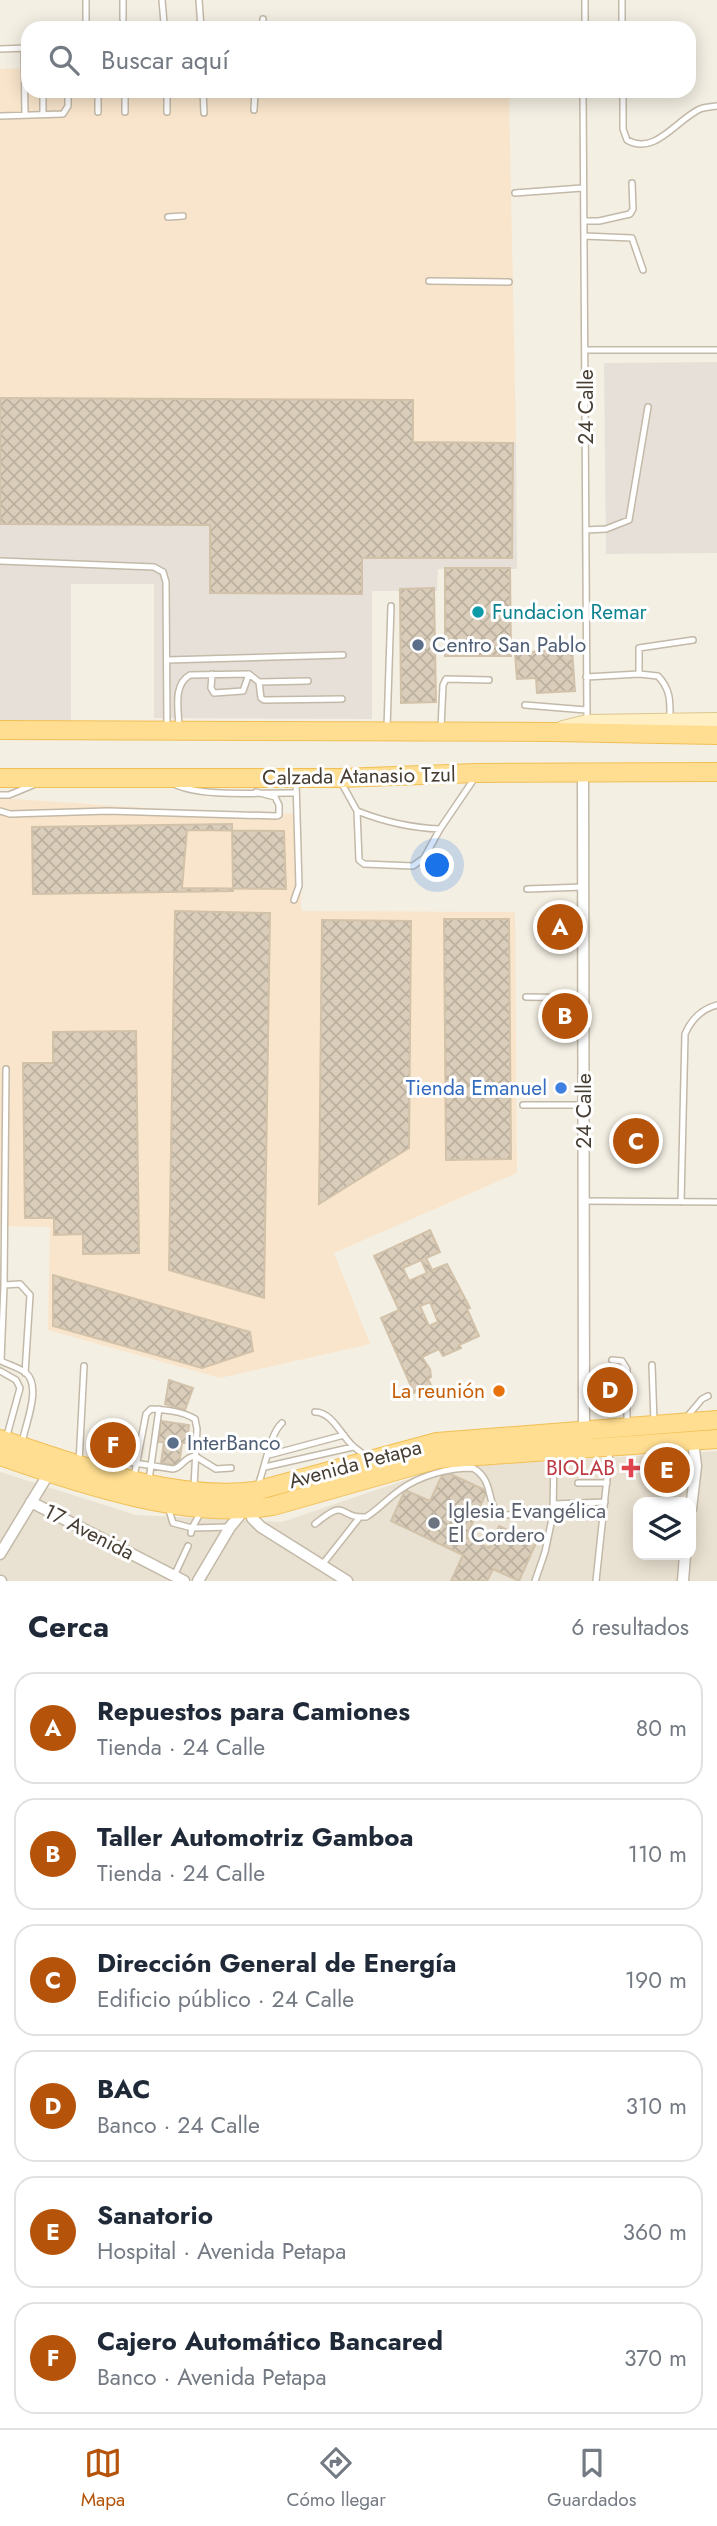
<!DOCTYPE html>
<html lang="es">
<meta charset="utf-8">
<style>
:root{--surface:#fff;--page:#f2f2f3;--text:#1f2937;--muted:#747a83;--line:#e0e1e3;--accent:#b45309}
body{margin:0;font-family:Jost,sans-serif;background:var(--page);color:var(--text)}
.controls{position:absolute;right:21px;bottom:21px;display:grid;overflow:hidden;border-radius:14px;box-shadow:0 4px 18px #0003}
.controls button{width:63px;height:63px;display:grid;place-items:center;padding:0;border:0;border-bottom:2px solid var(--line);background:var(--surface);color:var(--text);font:35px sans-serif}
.you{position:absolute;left:438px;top:866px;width:24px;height:24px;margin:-18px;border:5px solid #fff;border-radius:50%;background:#1a73e8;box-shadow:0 0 0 10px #1a73e833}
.badge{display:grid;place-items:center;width:46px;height:46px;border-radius:50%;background:var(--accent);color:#fff;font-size:23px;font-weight:700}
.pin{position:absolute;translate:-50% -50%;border:4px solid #fff;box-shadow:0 2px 7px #0006}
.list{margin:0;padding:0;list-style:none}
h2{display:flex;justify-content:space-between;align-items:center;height:91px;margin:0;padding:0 28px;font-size:30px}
h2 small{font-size:23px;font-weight:400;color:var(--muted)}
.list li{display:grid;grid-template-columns:46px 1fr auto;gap:21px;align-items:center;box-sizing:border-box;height:112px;margin:0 14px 14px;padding:0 14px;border:2px solid var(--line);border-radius:21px}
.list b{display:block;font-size:26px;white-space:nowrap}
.list p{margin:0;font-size:23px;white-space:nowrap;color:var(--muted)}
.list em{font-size:23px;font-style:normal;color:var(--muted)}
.icon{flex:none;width:38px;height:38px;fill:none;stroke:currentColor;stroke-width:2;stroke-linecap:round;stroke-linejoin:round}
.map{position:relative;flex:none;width:717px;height:1581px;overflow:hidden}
.search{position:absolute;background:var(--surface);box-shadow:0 4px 18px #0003;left:21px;right:21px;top:21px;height:77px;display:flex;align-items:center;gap:18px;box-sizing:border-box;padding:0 24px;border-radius:21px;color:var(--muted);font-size:26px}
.sheet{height:847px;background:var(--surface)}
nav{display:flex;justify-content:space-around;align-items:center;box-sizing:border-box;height:98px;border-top:2px solid var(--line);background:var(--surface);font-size:19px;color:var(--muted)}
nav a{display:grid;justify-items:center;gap:4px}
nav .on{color:var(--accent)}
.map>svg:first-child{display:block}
</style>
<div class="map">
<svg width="717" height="1581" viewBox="0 0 717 1581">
<defs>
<pattern id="building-cross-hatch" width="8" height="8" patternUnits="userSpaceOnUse" patternTransform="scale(1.75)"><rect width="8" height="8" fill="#dacdba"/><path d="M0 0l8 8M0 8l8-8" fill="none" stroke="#bcb1a0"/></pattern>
</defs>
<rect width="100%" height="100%" fill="#f4efe3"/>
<path fill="#e9e1d1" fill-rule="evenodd" d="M717,1451v130h-717v-109l136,43 146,7 159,-54zM638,1502h53v53h-53z"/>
<path fill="#f9e5cb" d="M28,68v23h481l7,351 -516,-2v-371z
M0,798l236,16 64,-1 1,98 214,1 2,261 -183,80 36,91 -150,34 -172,-48 2,-103 -50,-1z"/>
<path fill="#e6e0d9" d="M717,362v191l-111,1 -2,-191z
M0,440l516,2 1,127h-79l-1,22h-65v128l-218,-1v-134h-83v137l-71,-1z"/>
<path fill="url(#building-cross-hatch)" stroke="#d2c2aa" stroke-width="2" fill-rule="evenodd" d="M0,398l413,2v42l100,1 -1,115h-150v36l-152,-1v-68l-210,-1z
M445,568h65l1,88h-66z
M434,588l2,114 -35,1 -1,-114z
M572,649l3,42 -38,2 -1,-15 -19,1 -2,-26z
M232,824l1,67 -200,3 -1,-67z
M187,830l97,1 2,58 -104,-1z
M175,911l95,2 -6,385 -95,-28z
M444,919h65l2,240 -65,1z
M322,920l89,1 -2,227 -90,56z
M136,1031l3,222 -56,1v-20l-29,1v-17h-29l-2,-155h30v-31z
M430,1230l10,22 -14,6 6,12 15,-6 23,44 -3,1 12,27 -20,9 2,3 -18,8 -4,-7 -17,8 8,12 1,8 -3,2 3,6 -17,8 -33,-75 18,-8 -25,-54zM421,1260l6,13 -18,8 -6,-13zM430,1302l8,20 -9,4 -9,-20z
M53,1275l197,57 3,19 -51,17 -149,-42z
M624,1373l3,32 -31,3 -3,-32z
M169,1380l24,8 -8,22 -20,-6z
M161,1421l28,4 -2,18h-5l-3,23 -18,-3 3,-21h-6z
M444,1471l43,20 -21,46 23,11 10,-22 37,17 -17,38 -26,-12 -6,12h-36l12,-26 -72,-34 14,-31 25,11z"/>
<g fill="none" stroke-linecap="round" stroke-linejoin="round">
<defs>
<path id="lane" d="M86,0v20
M123,0v19
M162,0l2,23
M199,0l2,28
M622,0v28
M262,28l1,-9
M585,28v-28
M24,48l1,67
M0,49l28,-1
M43,91v23
M98,91v21
M125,91v21
M167,91v21
M203,91l1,22
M583,91l4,628
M623,91v38l4,11c28,16 49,-20 73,-31 5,-2 12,-2 17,-3
M254,110l1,-19
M0,116l63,-2 5,-8v-15
M515,193l67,-5
M168,217l15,-1
M584,221h15l31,-7 3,-5 -1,-26
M584,236l48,2 11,32
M429,281l80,1
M585,350h132
M586,530l20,-1 23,-9 19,-113
M0,561l154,6 9,5 3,10 1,146
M167,660l176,-5
M212,674l-1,14 3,5 29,-2 6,-17
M639,674v-26l54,-8
M586,677l53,-3 19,2c13,14 12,25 12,43
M259,682l49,-1
M525,705l61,5
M387,728l4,-122
M441,728l2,-43 3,-6 43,1
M179,729c0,-18 -7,-44 11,-54l59,-1 10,8 2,16 3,2 78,-1
M341,782l16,29 2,49 5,4 49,2 11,-8 16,-29 34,-50
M174,784c28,14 89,8 122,9
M0,795h9l24,-10
M0,811l10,3 98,-3 169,5 2,-1v-10l-4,-8 -19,-5
M357,811c28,11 53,17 83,18
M527,889l56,-2
M294,900l5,-14 -3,-105
M526,997l57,1
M523,1105h61
M584,1201l133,1
M681,1202l4,-168c6,-14 17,-25 32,-29
M4,1285l2,-216
M612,1360l10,1 5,8v55
M1,1361l3,-76 16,-1 10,11 -5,78
M1,1361c8,4 19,7 25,12 16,14 -1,52 -4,70
M652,1365l2,57
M0,1371l16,9 4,8 -14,51
M315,1412c17,0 26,23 37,33 4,4 9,7 13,11
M686,1418l16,-19 6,-3
M125,1454l3,8 45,7c9,-1 11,-12 22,-13l21,13 15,-1
M269,1455l75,-20
M79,1463l5,-97
M265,1467l88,-20
M134,1477l12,-63 5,-5c15,1 31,2 44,10l2,10 -3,58
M149,1480l10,-71
M578,1483h29
M258,1485c7,-17 12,-52 24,-62
M554,1504l51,-2
M168,1507l5,16 19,5 10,-18
M315,1524c34,-28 22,-5 51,-7 12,-7 22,-19 34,-27 21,-15 48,-22 73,-22 22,13 12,34 27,47l53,-1 1,-60
M191,1533l1,-5 38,-1
M322,1565l37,-47
M174,1576l14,-30
M535,1581l10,-29 8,-38
M596,1581l14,-131"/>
<path id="street" d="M583,773l1,662
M31,1502l153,79
M691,1509l5,-43 -3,-25
M251,1510l1,8 9,9 86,54
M0,1554l49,-81
M0,1581h1
M198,1581l32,-54 14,-17
M683,1581l2,-26"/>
<path id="secondary" d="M563,729l24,-6 130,-2"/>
<path id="primary" d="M0,730l553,2 164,3
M0,778h340l137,-5 240,-1
M0,1439c81,26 169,62 255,52l182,-49 280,-22
M0,1456c79,28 190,65 273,50l165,-47 279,-20"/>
</defs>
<use href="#lane" stroke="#c3b9a8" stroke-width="8"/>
<use href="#street" stroke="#c3b9a8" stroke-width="13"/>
<use href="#secondary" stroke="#dcc68f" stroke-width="18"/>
<use href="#primary" stroke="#f1bf54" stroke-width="20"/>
<use href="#lane" stroke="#fff" stroke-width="5"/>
<use href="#street" stroke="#fff" stroke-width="10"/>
<use href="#secondary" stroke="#ffefc2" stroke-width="16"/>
<use href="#primary" stroke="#ffde91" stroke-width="18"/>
</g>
<circle fill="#0f9aa8" stroke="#fff" stroke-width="2.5" cx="478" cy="612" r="7"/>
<g fill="#5c6f8a" stroke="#fff" stroke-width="2.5">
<circle cx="418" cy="645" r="7"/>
<circle cx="173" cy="1443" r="7"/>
</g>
<circle fill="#3f7fe0" stroke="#fff" stroke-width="2.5" cx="561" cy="1088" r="7"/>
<circle fill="#e8710a" stroke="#fff" stroke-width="2.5" cx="499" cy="1391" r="7"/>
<path fill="#e0444e" stroke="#fff" stroke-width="2.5" d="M627.5 1457.5h7v7h7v7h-7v7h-7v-7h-7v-7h7z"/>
<circle fill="#6b7280" stroke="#fff" stroke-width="2.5" cx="434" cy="1523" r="7"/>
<g text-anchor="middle" stroke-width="6" stroke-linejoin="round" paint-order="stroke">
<g font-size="21" fill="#473e33" stroke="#fff">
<text transform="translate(586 407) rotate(-90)" y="7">24 Calle</text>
<text transform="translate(359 776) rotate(-1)" y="7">Calzada Atanasio Tzul</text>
<text transform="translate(584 1111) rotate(-90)" y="7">24 Calle</text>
<text transform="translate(355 1464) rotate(-15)" y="7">Avenida Petapa</text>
<text transform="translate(89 1532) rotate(27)" y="7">17 Avenida</text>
</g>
<g font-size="21" fill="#0d838f" stroke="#fff" text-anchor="start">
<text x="492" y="619">Fundacion Remar</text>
</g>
<g font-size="21" fill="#4e5e75" stroke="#fff" text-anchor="start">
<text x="432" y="652">Centro San Pablo</text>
<text x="187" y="1450">InterBanco</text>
</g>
<g font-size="21" fill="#366cbe" stroke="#fff" text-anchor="end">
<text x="547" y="1095">Tienda Emanuel</text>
</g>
<g font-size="21" fill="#c56008" stroke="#fff" text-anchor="end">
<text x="485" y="1398">La reunión</text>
</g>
<g font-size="21" fill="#be3a42" stroke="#fff" text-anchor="end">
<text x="615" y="1475">BIOLAB</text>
</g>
<g font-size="21" fill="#5b616d" stroke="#fff" text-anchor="start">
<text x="448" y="1518">Iglesia Evangélica<tspan x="448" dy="24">El Cordero</tspan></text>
</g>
</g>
</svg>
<div class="controls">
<button><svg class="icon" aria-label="layers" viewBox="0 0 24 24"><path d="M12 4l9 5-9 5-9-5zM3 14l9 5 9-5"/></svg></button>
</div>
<div class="you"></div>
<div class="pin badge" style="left:560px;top:927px">A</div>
<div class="pin badge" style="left:565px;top:1016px">B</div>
<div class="pin badge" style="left:636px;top:1141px">C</div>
<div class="pin badge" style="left:610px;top:1390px">D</div>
<div class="pin badge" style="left:667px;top:1470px">E</div>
<div class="pin badge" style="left:113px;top:1445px">F</div>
<div class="search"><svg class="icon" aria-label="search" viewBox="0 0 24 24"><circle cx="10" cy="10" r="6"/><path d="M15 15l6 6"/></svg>Buscar aquí</div>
</div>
<section class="sheet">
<h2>Cerca<small>6 resultados</small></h2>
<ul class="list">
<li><span class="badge">A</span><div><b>Repuestos para Camiones</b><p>Tienda · 24 Calle</p></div><em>80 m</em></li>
<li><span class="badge">B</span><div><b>Taller Automotriz Gamboa</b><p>Tienda · 24 Calle</p></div><em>110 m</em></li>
<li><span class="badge">C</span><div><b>Dirección General de Energía</b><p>Edificio público · 24 Calle</p></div><em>190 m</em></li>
<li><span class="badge">D</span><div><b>BAC</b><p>Banco · 24 Calle</p></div><em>310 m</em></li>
<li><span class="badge">E</span><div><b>Sanatorio</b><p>Hospital · Avenida Petapa</p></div><em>360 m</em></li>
<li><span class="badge">F</span><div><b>Cajero Automático Bancared</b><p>Banco · Avenida Petapa</p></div><em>370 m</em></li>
</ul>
</section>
<nav>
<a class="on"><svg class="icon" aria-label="map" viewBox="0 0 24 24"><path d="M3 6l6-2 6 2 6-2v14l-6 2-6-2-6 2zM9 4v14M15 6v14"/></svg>Mapa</a>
<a><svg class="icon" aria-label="directions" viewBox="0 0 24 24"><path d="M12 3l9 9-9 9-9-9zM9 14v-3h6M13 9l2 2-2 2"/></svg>Cómo llegar</a>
<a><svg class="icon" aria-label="saved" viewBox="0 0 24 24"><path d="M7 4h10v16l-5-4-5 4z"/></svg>Guardados</a>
</nav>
